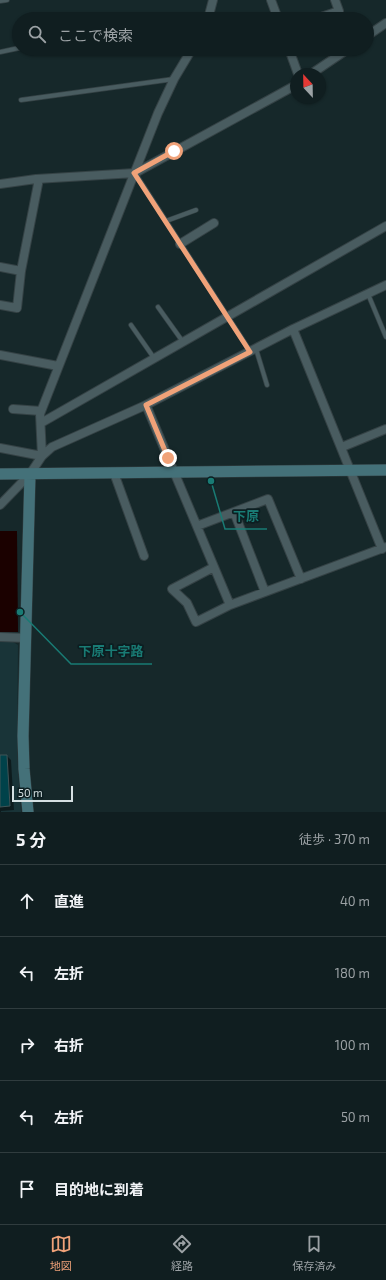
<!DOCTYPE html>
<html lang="ja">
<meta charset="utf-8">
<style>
:root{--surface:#101e20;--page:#1e2b2d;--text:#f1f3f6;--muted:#9ca2a5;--line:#303c3e;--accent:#f0a279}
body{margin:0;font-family:"Exo 2","Noto Sans JP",sans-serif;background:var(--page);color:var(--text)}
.compass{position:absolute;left:290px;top:68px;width:36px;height:36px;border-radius:50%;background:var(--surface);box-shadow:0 1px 3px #0004;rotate:338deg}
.scale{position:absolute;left:12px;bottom:10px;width:61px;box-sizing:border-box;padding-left:4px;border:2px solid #d5e0e2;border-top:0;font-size:11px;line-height:14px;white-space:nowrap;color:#d5e0e2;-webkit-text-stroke:3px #0c1e21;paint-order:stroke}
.stop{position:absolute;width:12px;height:12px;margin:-9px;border:3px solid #f0a279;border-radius:50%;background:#fff}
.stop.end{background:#f0a279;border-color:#fff;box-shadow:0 1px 4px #0008}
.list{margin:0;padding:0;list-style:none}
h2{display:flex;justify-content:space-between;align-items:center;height:52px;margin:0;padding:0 16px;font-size:17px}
h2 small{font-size:13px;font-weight:400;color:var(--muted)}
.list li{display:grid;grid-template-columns:26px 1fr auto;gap:12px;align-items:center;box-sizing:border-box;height:72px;padding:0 16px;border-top:1px solid var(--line)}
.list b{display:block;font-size:15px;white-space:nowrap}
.list em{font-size:13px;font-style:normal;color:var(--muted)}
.icon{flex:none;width:22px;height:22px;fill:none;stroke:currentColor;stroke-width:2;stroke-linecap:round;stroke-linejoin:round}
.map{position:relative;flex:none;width:386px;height:812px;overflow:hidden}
.search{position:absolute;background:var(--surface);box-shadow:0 1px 3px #0004;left:12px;right:12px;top:12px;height:44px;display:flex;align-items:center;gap:10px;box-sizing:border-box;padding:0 14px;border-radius:22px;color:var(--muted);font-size:15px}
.sheet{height:412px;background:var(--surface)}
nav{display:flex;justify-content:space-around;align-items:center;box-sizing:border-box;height:56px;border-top:1px solid var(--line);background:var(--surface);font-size:11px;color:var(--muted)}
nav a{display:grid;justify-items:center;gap:2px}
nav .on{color:var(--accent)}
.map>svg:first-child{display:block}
</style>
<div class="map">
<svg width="386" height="812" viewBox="0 0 386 812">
<rect width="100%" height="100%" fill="#16282a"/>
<path fill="#193438" d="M0,642h13l5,3 -1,108 4,59h-21z"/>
<path fill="#1b0100" d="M0,531h17l1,101h-18z"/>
<path fill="#0007" d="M0,756h7l4,4 3,50 -13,1v1h-1z"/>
<path fill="#00424a" stroke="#415457" d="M0,755h7l3,51 -10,1z"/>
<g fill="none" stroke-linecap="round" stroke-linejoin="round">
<defs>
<path id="lane" d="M0,1l7,-1
M0,52l19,-4
M21,100l153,-21
M135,173l115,178
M166,221l30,-11
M368,294l18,43
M158,307l25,35
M131,325l23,33
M256,349l11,36"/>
<path id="street" d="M271,0l7,19
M208,19l5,-19
M315,19l24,-8 -4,-11
M367,36l19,-13
M289,49l9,25
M311,74l37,-25
M0,184l36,-5 99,-6 161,-88
M180,244l34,-21
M0,267l21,4
M0,305l17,3 4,-37 18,-92
M293,329l89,220
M0,355l58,11
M146,405l84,200 156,-58
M13,409l28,2
M41,423l345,-197
M342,447l44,-18
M0,448l42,8
M42,456l-2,-42 118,-301 16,-34 18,-30
M114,473l30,83
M0,505l30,-31 12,-18 10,-9 94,-42 147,-76 93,-44
M234,512l31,80
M197,526l71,-27 33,80
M214,567l-42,22 15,14 9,19 34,-17
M0,637l26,1"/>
<path id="secondary" d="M0,474l386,-4
M28,812l-4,-43 -1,-33 7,-262"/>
</defs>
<use href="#lane" stroke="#354245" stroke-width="5.5"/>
<use href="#street" stroke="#354245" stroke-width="10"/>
<use href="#secondary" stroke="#354245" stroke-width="12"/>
<use href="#lane" stroke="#495c60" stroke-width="4"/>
<use href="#street" stroke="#495c60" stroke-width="8"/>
<use href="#secondary" stroke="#447179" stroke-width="11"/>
</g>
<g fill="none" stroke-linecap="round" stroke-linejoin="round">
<path stroke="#f0a279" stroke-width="5" d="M168,458l-22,-53 104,-53 -116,-179 40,-22"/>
</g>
<path fill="none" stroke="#197b74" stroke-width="1.5" d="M211 481L225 529H267M20 612L71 664H152"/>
<g fill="#197b74" stroke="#0c1e21" stroke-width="1.5">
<circle cx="211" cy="481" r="4"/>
<circle cx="20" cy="612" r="4"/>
</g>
<g font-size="13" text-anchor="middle" font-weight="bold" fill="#197b74" stroke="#0c1e21" stroke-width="3.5" stroke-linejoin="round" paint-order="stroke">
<text x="246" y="521">下原</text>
<text x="111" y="656">下原十字路</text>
</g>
</svg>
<svg class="compass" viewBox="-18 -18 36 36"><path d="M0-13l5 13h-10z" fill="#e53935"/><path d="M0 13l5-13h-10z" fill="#9ca2a5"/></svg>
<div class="scale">50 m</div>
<div class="stop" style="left:174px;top:151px"></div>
<div class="stop end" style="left:168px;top:458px"></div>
<div class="search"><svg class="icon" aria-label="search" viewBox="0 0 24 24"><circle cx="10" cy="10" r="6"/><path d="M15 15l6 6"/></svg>ここで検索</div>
</div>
<section class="sheet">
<h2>5 分<small>徒歩 · 370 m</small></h2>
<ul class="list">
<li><svg class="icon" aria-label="ahead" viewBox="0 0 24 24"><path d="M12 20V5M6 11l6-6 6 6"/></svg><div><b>直進</b></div><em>40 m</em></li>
<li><svg class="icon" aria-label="left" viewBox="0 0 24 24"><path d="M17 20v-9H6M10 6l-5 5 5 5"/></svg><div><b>左折</b></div><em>180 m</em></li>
<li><svg class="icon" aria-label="right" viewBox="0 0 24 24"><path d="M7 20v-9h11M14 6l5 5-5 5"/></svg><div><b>右折</b></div><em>100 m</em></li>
<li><svg class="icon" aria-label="left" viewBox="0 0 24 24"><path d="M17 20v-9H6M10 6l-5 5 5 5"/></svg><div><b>左折</b></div><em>50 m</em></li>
<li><svg class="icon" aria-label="arrive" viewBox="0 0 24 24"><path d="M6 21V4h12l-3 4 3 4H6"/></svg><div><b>目的地に到着</b></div></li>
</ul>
</section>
<nav>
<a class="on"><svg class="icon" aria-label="map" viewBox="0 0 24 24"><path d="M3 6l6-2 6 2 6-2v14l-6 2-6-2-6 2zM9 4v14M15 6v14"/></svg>地図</a>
<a><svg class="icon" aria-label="directions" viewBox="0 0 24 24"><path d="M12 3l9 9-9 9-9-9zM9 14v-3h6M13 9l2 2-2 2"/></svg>経路</a>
<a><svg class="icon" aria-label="saved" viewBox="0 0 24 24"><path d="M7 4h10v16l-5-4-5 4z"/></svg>保存済み</a>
</nav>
